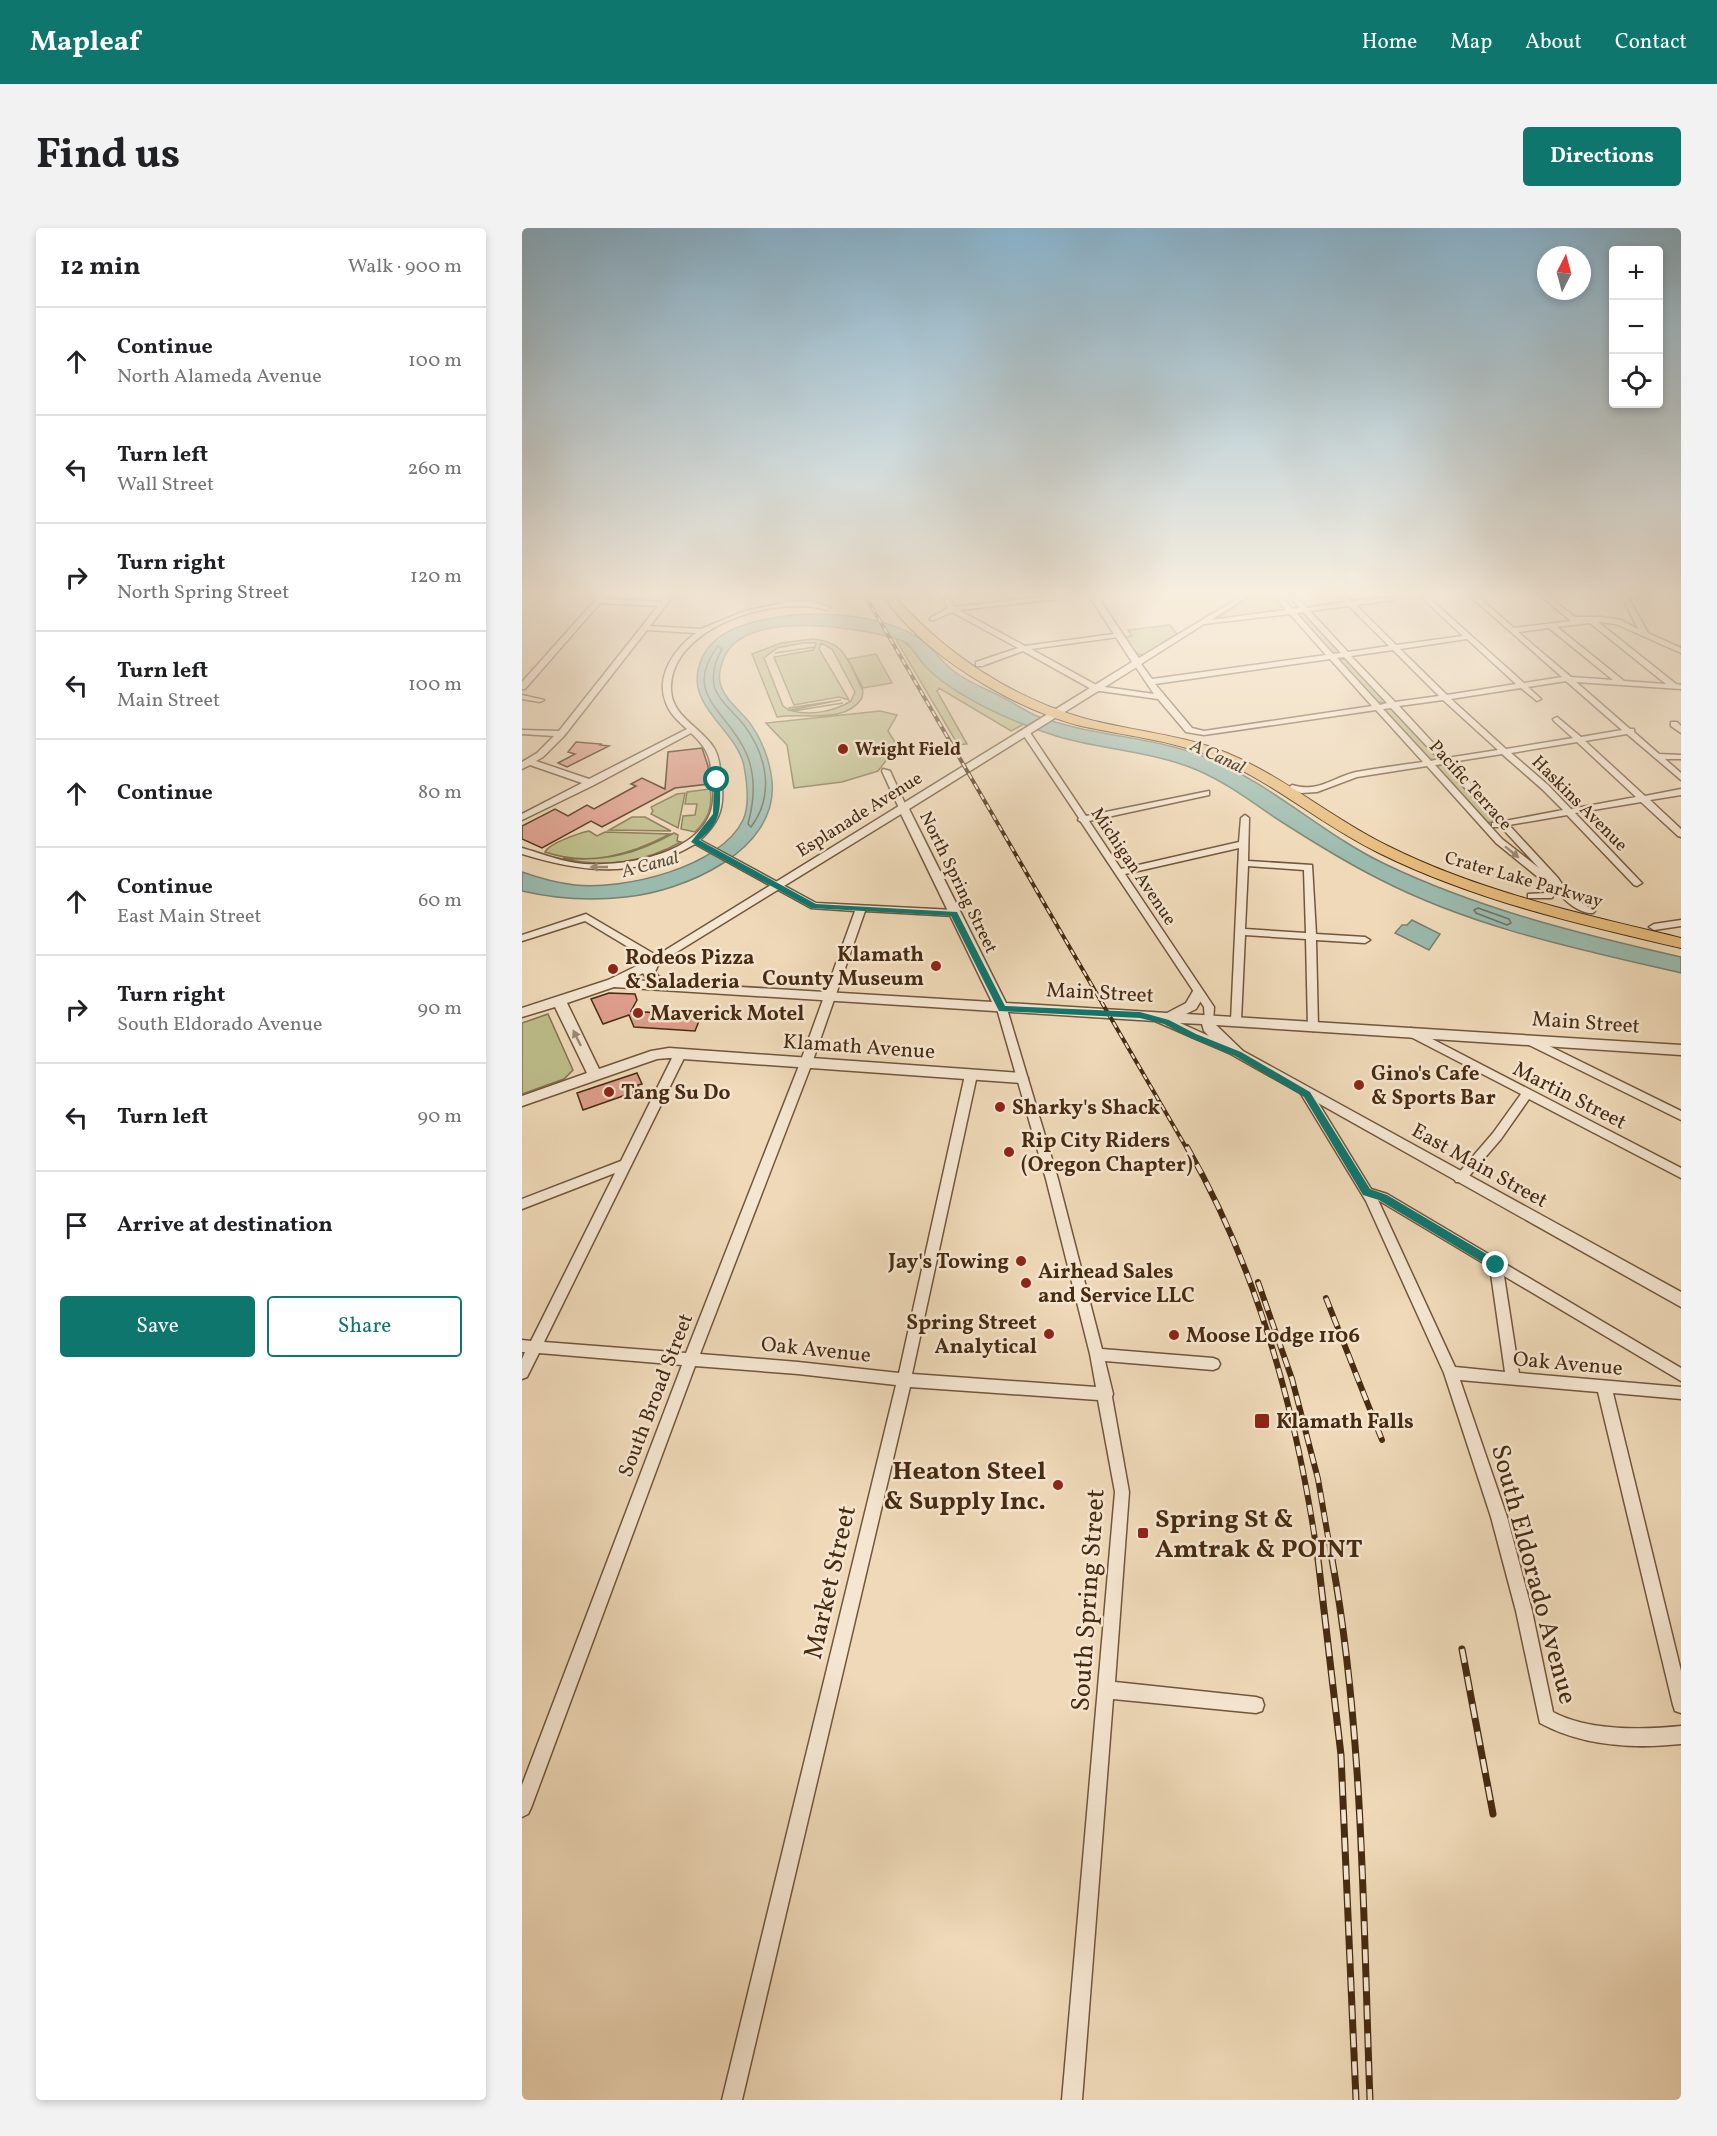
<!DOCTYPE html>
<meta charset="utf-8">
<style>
:root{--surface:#fff;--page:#f2f2f2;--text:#202124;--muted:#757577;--line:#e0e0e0;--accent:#0f766e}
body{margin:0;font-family:Vollkorn,serif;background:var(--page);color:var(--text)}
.controls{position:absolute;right:18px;top:18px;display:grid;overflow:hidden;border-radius:6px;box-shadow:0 3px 9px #0003}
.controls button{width:54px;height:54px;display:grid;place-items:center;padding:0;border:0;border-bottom:2px solid var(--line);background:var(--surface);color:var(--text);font:30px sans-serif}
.compass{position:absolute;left:1015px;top:18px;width:54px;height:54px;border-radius:50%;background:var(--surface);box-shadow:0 3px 9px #0003;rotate:6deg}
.stop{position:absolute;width:18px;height:18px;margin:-14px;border:4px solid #0f766e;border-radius:50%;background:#fff}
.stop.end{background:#0f766e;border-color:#fff;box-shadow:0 2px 6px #0008}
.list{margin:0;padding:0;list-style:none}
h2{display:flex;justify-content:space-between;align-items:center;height:78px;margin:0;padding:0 24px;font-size:26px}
h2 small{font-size:20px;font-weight:400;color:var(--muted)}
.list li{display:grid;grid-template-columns:39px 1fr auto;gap:18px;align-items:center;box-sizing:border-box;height:108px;padding:0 24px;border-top:2px solid var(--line)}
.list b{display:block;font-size:22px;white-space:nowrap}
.list p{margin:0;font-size:20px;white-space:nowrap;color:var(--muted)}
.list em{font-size:20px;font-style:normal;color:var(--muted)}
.actions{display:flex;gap:12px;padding:18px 24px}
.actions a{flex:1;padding:14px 0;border:2px solid var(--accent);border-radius:6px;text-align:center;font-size:21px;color:var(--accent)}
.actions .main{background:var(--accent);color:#fff}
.icon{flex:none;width:33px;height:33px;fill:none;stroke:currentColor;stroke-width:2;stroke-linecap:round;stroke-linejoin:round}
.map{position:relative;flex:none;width:1159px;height:1872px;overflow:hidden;border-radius:6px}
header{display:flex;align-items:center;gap:36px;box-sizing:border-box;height:84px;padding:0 30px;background:var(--accent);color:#fff}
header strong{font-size:28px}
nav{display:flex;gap:33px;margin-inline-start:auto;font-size:21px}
.intro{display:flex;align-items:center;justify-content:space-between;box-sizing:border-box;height:144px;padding:0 36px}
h1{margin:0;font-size:42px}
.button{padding:15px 27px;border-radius:6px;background:var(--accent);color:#fff;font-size:21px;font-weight:700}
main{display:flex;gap:36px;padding:0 36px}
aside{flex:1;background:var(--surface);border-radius:6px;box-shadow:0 3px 9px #0003}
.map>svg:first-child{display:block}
</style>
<header>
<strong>Mapleaf</strong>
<nav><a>Home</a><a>Map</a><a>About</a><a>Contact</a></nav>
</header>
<div class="intro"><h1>Find us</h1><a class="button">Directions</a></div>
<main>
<aside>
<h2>12 min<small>Walk · 900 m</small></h2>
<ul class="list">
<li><svg class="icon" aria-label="ahead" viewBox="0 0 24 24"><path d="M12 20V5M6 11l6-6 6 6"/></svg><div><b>Continue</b><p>North Alameda Avenue</p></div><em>100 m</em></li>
<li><svg class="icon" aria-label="left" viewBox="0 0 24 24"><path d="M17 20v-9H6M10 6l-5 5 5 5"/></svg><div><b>Turn left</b><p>Wall Street</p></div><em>260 m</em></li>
<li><svg class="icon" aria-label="right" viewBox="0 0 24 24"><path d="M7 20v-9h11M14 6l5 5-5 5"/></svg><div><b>Turn right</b><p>North Spring Street</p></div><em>120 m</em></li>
<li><svg class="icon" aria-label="left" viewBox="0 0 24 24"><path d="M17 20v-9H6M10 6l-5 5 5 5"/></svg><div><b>Turn left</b><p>Main Street</p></div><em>100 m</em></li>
<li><svg class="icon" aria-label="ahead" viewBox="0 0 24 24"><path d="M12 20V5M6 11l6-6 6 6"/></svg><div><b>Continue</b></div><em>80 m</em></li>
<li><svg class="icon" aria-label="ahead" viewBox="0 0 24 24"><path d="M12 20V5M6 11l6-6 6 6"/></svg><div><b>Continue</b><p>East Main Street</p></div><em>60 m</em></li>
<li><svg class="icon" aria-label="right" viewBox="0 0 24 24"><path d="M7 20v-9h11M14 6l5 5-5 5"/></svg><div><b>Turn right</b><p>South Eldorado Avenue</p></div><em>90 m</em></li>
<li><svg class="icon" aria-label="left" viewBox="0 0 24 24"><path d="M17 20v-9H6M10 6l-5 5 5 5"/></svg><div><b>Turn left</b></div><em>90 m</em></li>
<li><svg class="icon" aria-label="arrive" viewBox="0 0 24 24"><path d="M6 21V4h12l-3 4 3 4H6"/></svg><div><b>Arrive at destination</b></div></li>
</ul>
<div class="actions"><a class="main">Save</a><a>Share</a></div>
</aside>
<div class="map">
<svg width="1159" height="1872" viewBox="0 0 1159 1872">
<rect width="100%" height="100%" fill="#efd9b8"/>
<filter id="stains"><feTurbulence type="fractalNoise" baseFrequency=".00333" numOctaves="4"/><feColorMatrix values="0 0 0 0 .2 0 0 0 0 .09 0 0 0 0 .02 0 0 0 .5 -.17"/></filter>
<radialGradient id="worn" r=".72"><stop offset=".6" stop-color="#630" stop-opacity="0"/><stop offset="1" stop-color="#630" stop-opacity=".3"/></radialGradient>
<path fill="#bebe8b" stroke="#82744e" stroke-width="1.5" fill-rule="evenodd" d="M727,369h27l14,14 -69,9 -3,-2z
M776,385h8l35,41 -10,-1z
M648,397l7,9 -33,21 -8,-1 -12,-17 8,-1 -4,-6z
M373,410c20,7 19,19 33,30 29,21 62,44 96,56l-13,7 -72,-43 -2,3 30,53 -9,1z
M290,411c34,1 37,25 51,52l-1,7c-17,27 -59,14 -85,19l-25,-63 29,-11zM281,415h13l-1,4 -40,6 40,-6 -2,3 -39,7 20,48 45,-8 10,3 -30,-51 2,-6 11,6 23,43 -4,9c-16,10 -40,15 -58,10l50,-8 -51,8 -2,-1 51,-10 -52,8v2l-6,-4 -19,-48 13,-10z
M354,426l16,29 -29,5 -15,-29z
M819,431l8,1 39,41 -2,2 -9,-1 -38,-41z
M863,480h6l49,49 -1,3 -11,-1 -44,-49z
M358,483l17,4 -9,16 14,22 -11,1 -13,17 -36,11 -48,6 -7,-43 -21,-22z
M920,536l4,2 51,54v3l-11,-1 -49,-55z
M188,561c3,19 -2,30 -15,43l-14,-3 2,-13 12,-1 2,-11h-12l2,-12z
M163,565l-7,35 -27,-14 2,-3 -2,-4 26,-13z
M110,589h13l26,14 -62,-1z
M67,603l8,5 8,-4 65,2c-40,21 -81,33 -125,18 4,-9 35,-19 44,-21z
M152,605l4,2 -1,6 4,1c-35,20 -79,27 -118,16 42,4 73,-4 111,-25z
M26,786l25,56 -9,9 -42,15v-71z"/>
<path fill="#9abaae" stroke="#79816f" stroke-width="1.5" d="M271,387c39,-3 93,1 127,24 13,9 22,24 35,33 14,11 32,17 47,25 12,6 23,14 35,19 56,21 118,20 173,43 63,26 114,76 175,105 94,45 195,70 296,93v16c-103,-24 -207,-45 -302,-94 -36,-18 -71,-40 -105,-62 -25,-17 -49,-35 -77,-47 -45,-19 -95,-20 -141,-34 -39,-12 -103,-40 -131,-70 -7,-8 -11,-17 -19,-24 -40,-14 -163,-36 -183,18 -3,8 -5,18 -2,26 5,15 19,24 28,36 12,16 21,38 23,59 7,70 -88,110 -146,116 -35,4 -70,2 -104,-6v-19c17,6 35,11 53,13 48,5 145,-17 168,-65 7,-15 4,-38 1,-54 -7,-35 -54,-57 -46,-96 9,-43 58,-50 95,-55z
M890,692l28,14 -11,16 -34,-17 7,-8h5z"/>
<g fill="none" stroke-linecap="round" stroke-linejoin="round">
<path stroke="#707260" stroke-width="1.5" d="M196,418l4,3c-7,12 -11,26 -7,40 6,15 20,24 29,36 23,31 31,70 7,102l-3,-3c6,-22 8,-47 -1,-69 -17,-43 -67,-60 -29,-109z
M956,680l31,11 2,4 -4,2 -31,-12 -2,-3z"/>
</g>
<path fill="#df9e8c" stroke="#472b11" stroke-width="1.5" d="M54,514l25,2 -1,1 9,1 -42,21 -9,-4 17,-9 -7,-2z
M180,520l6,18 1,18 -34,4 -73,39 -11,-6 -49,27 -20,-9v-13l33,-17 13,7 19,-11 7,4 42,-23 -5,-2 11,-6 23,11 3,-37z
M87,765l26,1 2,6 -6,11 70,5 -6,15 -61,-4 -5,-12 -26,9 -12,-25z
M115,845l5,11 -4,1 2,5 -57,20 -6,-17z"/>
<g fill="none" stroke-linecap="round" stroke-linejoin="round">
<defs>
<path id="minor" d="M76,369h7l-1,2 58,3 4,-5h6l-22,29 51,3 44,-18 43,-9 22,-1 19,6 1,1 -3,2c-50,-16 -158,16 -156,80 1,27 30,37 43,58 7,12 6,26 8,40 2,23 -5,36 -22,52l116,63 138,7 5,3 -5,3 -89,-5 -53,152 -112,291 98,8 101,11 66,-298 6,-4 6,4 -65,299 184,13 -6,-33 -44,-175 -49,-170 5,-4 5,4 51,170 44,170 111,9 5,2 2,4 -2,4 -5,2 -108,-9 8,33 -1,3 17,95 -14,190 141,15 6,2 2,6 -2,6 -6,2 -143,-14 -31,401h-20l53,-608 -17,-92 -188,-13 -168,713h-20l174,-715 -98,-11 -103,-8 -164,442 -3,6 -6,3v-32l160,-420 -143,-12 -12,24 -5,2v-20l3,-7h-3v-12l9,1 84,-168 -93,36v-10l99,-38 53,-107 2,-3h8l2,3 -142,288 142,11 114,-290 55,-152 -44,-3 -116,-64c-59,35 -111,29 -173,10v-6c21,6 40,14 62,16 46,3 135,-13 129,-74 -2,-27 -1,-38 -22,-57l-97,52 -72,35v-6l60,-31 -52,-18 -8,4v-7l15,-9 17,-17 -32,-2v-4l37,1 99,-125 -58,-3 -75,86h-3v-7zM125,402l49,3c-21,15 -41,43 -30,70 4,11 13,19 21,26l-98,50 -53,-18 7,-4 21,-21z
M421,369h6l5,10 88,-10h19l-3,2 -99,11 66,36 96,-13v4h-3l-87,12 67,37 56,8 -21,-31 1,-2 106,-64h7l-36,23 75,-10 -11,-13h7l11,12 7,-1 -10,-11h7l10,11 38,-6 -4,-5h7l4,4 44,-4 -1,2 -2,1 -37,5 40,40 67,-9 -42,-39h7l96,86 38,-6 -91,-80h7l36,31 57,-7 -29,-24h7l26,20h27l19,3 17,9 -16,-32h6l20,36 33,15v5l-65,-29 -18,-2 78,62 5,1v4l-105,-7 54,47h4v3l25,22 22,1v4h-16l16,14v7l-54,-46 -42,7 60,55 36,-7v6l-31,5 31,29v8l-3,-1 -37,-34 -66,11 65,68 2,2 -5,3 -3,-1 -67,-70 -58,10 49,53 12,18 25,15 -2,2c-13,1 -29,-12 -36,-23l-5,8h-24v-4l18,-1 2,-4 -4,-7 -48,-39 -69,-77 -70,11 -40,15 -16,1 -13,-5 4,-3c27,8 39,-7 64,-13 22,-4 45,-7 67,-10l-47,-52 -172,25 -18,-3 -28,-33 -65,-9 -70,-39 -41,15h-6v-4l42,-14 -66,-36 -18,8h-4v-2l18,-10zM827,378l40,40 -41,6 -38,-41zM781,384l38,41 -8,1 -37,-41zM768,386l36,41 -174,24 -11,-15 63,-40zM1068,395l76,61 -42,-3 -67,-54zM1027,400l64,52 -42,-3 -53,-45zM945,411l49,45 -69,11 -47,-46zM871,422l46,46 -44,6 -44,-46zM822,429l43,46 -7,2 -43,-47zM808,431l42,47 -168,25 -12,-3 -37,-44zM1044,453l56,49 -41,7 -24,-20 -4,2 1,2 19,17 -67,11 -55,-50 70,-11 16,13 4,-2 -13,-12zM921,472l55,50 -51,8 -48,-52zM869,480l48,51 -8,2 -48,-52zM1055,514l59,55 -65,12 -23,-24 -37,-32zM980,526l40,35 21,21 -58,11 -54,-59zM921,536l53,58 -4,1v4h9l38,41 -37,-29 -67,-74z
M0,467l22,5 -4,2 -18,-3z
M1149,494h6l4,4v7l-10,-7z
M501,503h6l57,85 123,-25v4l-120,26 32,48 118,-27 2,-24 4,-3 4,3 -1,43 64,4 4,69 49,3 5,3 -5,3 -49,-3 2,87 -1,3 -4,1 -5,-4 -2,-88 -61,-4 -4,86 -5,4 -5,-4 8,-173 -114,26 89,133 -1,15h-8l-1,-15 -123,-185 -3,-2 1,-2 -57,-85zM726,638l56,4 2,63 -61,-4z
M361,541l7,2 17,37 -1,2 -7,-2 -17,-37z
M64,686l75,44 1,2 -5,3 -4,-1 -68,-41 -63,20v-6z
M1159,692v6l-27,4 -5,-3 5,-3z
M889,800l270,140v10l-152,-79 -28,40 -37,43h-8l-2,-3 2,-3 37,-43 28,-39 -114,-59 -1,-3z
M1007,808l152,75v9l-156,-77 -1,-3z
M785,862l4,1 60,98 16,5 294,174v13l-177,-105 15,97 162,14v12l-68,-6 68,278v42l-6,-2 -2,-6 -75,-313 -138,-12 47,137 25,94 21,101c35,19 90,18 128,14v18c-47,5 -99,2 -141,-21l-24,-112 -25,-94 -47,-144 -78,-172 -65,-107zM856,972l112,67 15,105 -50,-5z"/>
<path id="tertiary" d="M568,369h8l44,66 -2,2 -231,144 97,194 161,10 19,-10 7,-12 5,-1 7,4 -9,15 -10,5 495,31v10l-465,-30 27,26 438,241v15l-452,-254 -74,-32 -541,-34 -47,16 32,66 52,-18 18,-3 352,25 7,5 -7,5 -352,-25 -12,1 -135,47v-10l65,-23 -32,-66 -33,10v-9l86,-28 43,-21 481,-297zM379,586l91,188 -318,-19 -16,-7 -3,-4 4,-9zM121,745l5,8 -18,-1zM658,795l22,1 2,7 5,5z"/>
<path id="secondary" d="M135,728l5,1v6l-9,4 -5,-1v-6z"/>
<path id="primary" d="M362,369h11c50,56 115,100 188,121 47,13 98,16 144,35 58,24 105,66 161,93 92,46 194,68 293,92v10c-103,-24 -207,-48 -302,-95 -56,-27 -103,-69 -161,-94 -44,-19 -94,-23 -141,-34 -66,-18 -155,-71 -193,-128z"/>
</defs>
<use href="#minor" stroke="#71563b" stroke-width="3"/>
<use href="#tertiary" stroke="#71563b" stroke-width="3"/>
<use href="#secondary" stroke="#472b11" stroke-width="4"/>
<use href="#primary" stroke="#472b11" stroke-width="2"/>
<use href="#minor" fill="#f5e6d1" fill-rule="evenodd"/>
<use href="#tertiary" fill="#f5e6d1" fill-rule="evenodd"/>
<use href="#secondary" fill="#f5e6d1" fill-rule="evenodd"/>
<use href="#primary" fill="#e8bc7c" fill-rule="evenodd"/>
<defs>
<path id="rail-far2" d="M344,369l321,552"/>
<path id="rail-far1" d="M665,919c72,125 111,271 131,413
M736,1054l34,97 26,100 14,81
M804,1070l56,142"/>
<path id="rail" d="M796,1331l23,196 15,345
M810,1331c32,177 31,361 38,541
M940,1421l31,165"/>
</defs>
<use href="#rail-far2" stroke="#472b11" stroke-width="4"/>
<use href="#rail-far1" stroke="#472b11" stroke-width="6"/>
<use href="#rail" stroke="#472b11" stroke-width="7"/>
<use href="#rail-far2" stroke="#f5e6d1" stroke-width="2" stroke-dasharray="6" stroke-linecap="butt"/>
<use href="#rail-far1" stroke="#f5e6d1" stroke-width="4" stroke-dasharray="10" stroke-linecap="butt"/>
<use href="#rail" stroke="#f5e6d1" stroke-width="4.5" stroke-dasharray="14" stroke-linecap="butt"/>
</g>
<defs><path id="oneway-solid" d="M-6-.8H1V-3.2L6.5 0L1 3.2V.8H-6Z" transform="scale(1.5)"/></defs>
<g fill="#9e8871">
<use href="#oneway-solid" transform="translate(990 624) rotate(39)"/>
<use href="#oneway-solid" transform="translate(77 639) rotate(-180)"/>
<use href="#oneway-solid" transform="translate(55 810) rotate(-116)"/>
</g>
<linearGradient id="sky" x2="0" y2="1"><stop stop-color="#89b6d1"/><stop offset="0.58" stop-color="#f8eedf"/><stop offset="1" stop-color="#f8eedf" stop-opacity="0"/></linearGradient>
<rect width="1159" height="631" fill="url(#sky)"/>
<path fill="#0f766e" d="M195,550l3,2c0,27 3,42 -21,60l117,64 141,8 48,94 135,6 29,8 27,14 45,18 69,40 60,97 17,6 113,67v6h-8l-113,-68 -16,-5 -59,-98 -69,-41 -45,-18 -26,-14 -24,-6 -141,-7 -48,-95 -140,-8 -120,-66 22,-28 1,-34z"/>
<g fill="#8f2418" stroke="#f5e6d1" stroke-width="2">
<circle cx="321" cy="521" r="6"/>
<circle cx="414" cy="738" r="6"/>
<circle cx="91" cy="741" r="6"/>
<circle cx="116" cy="785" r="6"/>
<circle cx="837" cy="857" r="6"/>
<circle cx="87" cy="864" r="6"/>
<circle cx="478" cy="879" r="6"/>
<circle cx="487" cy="924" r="6"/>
<circle cx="499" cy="1033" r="6"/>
<circle cx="504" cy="1055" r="6"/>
<circle cx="527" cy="1106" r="6"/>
<circle cx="652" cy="1107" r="6"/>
<rect x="732" y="1185" width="16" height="16" rx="3"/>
<circle cx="536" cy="1257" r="6"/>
<rect x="615" y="1299" width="12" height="12" rx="3"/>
</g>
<g text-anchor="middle" stroke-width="5" stroke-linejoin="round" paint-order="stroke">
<g font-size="18" font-weight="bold" fill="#472b11" stroke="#f5e6d1" text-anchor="start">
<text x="333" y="527">Wright Field</text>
</g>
<g font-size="18" font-style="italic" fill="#5c4f38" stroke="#f5e6d1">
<text transform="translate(696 528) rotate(25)" y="6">A Canal</text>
<text transform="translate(128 636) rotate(-15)" y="6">A Canal</text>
</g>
<g font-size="18" fill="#472b11" stroke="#f5e6d1">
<text transform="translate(949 557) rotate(48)" y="6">Pacific Terrace</text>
<text transform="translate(1058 575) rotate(45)" y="6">Haskins Avenue</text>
<text transform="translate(337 586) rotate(-32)" y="6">Esplanade Avenue</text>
<text transform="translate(612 638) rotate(56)" y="6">Michigan Avenue</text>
<text transform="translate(1002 651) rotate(16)" y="6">Crater Lake Parkway</text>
<text transform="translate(437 654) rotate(64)" y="6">North Spring Street</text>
</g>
<g font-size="21" font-weight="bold" fill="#472b11" stroke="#f5e6d1" text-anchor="start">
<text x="402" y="733" text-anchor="end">Klamath<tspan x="402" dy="24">County Museum</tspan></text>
<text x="103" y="736">Rodeos Pizza<tspan x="103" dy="24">&amp; Saladeria</tspan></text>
<text x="128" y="792">Maverick Motel</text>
<text x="849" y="852">Gino's Cafe<tspan x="849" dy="24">&amp; Sports Bar</tspan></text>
<text x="99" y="871">Tang Su Do</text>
<text x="490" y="886">Sharky's Shack</text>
<text x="499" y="919">Rip City Riders<tspan x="499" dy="24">(Oregon Chapter)</tspan></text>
<text x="487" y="1040" text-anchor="end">Jay's Towing</text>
<text x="516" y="1050">Airhead Sales<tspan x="516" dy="24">and Service LLC</tspan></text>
<text x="515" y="1101" text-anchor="end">Spring Street<tspan x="515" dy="24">Analytical</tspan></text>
<text x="664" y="1114">Moose Lodge 1106</text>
<text x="754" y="1200">Klamath Falls</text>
</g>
<g font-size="21" fill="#472b11" stroke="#f5e6d1">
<text transform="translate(578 764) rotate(3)" y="7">Main Street</text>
<text transform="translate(1064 794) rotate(4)" y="7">Main Street</text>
<text transform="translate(337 818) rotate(4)" y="7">Klamath Avenue</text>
<text transform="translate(1048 867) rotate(27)" y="7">Martin Street</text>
<text transform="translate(958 937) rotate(29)" y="7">East Main Street</text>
<text transform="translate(294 1121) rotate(6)" y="7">Oak Avenue</text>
<text transform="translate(1046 1135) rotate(5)" y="7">Oak Avenue</text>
<text transform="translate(133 1167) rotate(-69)" y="7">South Broad Street</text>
</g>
<g font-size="26" font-weight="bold" fill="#472b11" stroke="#f5e6d1" text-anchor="end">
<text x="524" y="1251">Heaton Steel<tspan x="524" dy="30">&amp; Supply Inc.</tspan></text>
<text x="633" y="1299" text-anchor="start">Spring St &amp;<tspan x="633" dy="30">Amtrak &amp; POINT</tspan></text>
</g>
<g font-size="26" fill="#472b11" stroke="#f5e6d1">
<text transform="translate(1013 1346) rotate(75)" y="9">South Eldorado Avenue</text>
<text transform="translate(307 1354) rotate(-77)" y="9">Market Street</text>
<text transform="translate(565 1372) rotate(-86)" y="9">South Spring Street</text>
</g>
</g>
<rect width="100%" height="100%" filter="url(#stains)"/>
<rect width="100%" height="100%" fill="url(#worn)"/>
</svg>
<div class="controls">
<button>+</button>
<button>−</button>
<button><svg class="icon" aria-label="locate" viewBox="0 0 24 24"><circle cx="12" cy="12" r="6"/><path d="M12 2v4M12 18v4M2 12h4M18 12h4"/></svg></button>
</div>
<svg class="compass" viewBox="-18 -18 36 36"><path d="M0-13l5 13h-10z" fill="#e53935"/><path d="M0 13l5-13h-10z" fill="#757577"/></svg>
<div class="stop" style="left:195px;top:552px"></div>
<div class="stop end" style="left:974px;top:1037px"></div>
</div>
</main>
